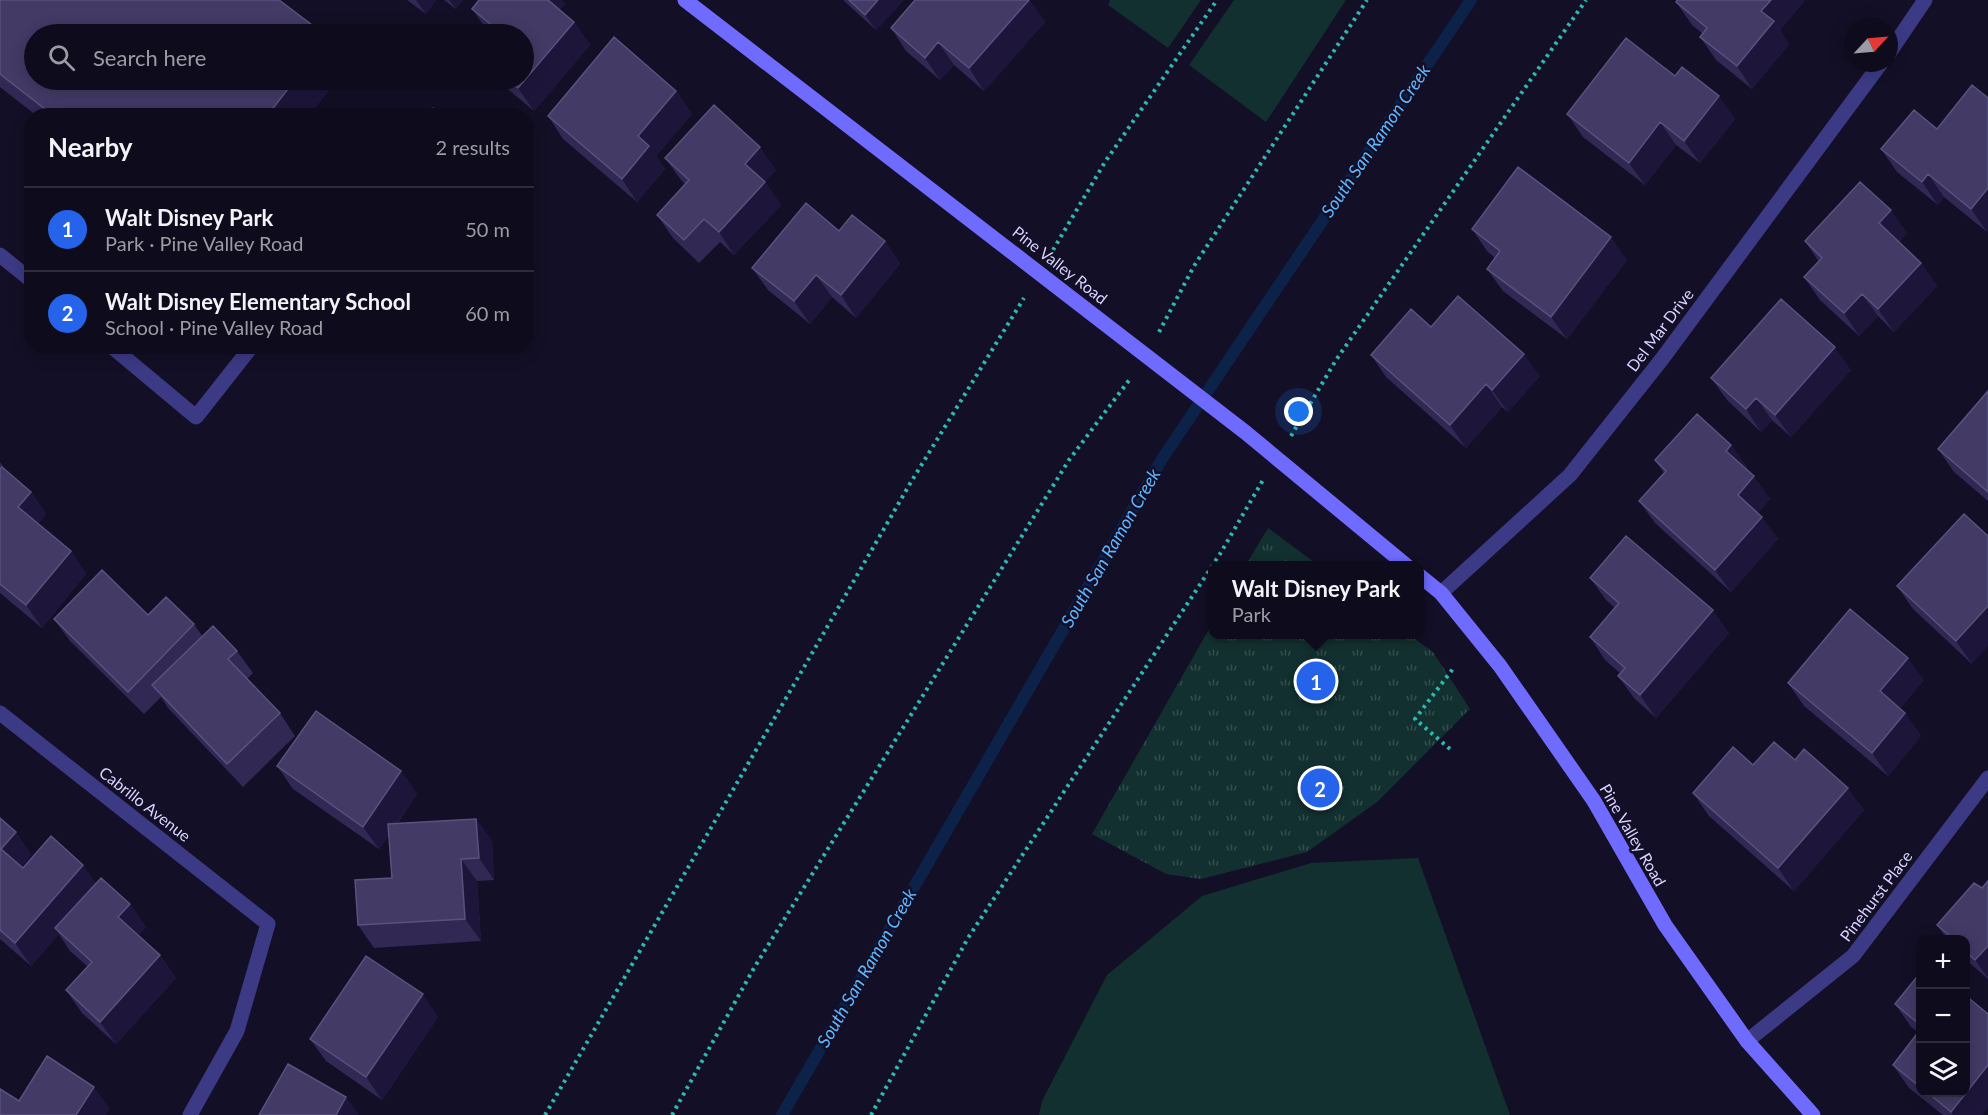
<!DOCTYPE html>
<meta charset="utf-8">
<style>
:root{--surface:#0e0b1c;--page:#171425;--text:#f1f3f6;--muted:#9b9ba3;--line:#2e2b3b;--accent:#2563eb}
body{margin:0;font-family:Lato,sans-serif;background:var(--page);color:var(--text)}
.controls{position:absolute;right:18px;bottom:18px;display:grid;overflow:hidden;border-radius:12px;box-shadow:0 3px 15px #0003}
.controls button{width:54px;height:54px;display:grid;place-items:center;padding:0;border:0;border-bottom:2px solid var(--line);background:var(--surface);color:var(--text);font:30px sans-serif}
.compass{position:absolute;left:1844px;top:18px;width:54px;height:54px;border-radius:50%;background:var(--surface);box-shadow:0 3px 15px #0003;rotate:64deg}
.you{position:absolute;left:1299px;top:412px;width:21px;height:21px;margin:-15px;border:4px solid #fff;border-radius:50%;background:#1a73e8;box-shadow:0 0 0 9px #1a73e833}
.badge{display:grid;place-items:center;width:39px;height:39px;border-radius:50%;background:var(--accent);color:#fff;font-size:20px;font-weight:700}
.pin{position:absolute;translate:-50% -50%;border:3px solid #fff;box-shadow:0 2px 6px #0006}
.popup{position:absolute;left:1208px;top:561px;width:216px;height:78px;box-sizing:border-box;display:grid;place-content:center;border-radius:12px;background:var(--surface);filter:drop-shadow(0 2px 4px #0005);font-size:20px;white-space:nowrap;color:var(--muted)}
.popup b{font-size:22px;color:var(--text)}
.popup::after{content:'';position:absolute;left:50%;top:100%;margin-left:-12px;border:12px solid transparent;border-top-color:var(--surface)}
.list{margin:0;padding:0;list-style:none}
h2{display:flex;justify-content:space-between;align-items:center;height:78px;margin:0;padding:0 24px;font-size:26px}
h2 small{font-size:20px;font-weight:400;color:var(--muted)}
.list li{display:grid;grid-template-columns:39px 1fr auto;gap:18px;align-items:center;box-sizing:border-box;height:84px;padding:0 24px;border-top:2px solid var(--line)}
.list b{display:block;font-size:22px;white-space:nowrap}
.list p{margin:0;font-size:20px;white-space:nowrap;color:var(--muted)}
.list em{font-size:20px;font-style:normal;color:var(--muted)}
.icon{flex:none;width:33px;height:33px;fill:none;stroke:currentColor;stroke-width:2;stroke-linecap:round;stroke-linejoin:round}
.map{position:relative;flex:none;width:1988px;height:1115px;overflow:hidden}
.search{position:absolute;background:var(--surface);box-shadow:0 3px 15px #0003;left:24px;top:24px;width:510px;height:66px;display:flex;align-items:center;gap:15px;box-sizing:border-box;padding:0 21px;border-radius:33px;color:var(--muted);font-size:22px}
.panel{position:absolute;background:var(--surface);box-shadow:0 3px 15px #0003;left:24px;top:108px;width:510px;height:246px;border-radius:24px}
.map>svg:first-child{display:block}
</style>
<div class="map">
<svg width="1988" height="1115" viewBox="0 0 1988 1115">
<defs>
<pattern id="park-tufts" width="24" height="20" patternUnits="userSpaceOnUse" patternTransform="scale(1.5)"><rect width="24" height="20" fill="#12302f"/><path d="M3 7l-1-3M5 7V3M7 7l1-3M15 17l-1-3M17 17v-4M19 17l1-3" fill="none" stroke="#344d4e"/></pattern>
</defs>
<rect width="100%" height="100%" fill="#130f26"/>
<path fill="#12302f" d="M1110,0h91l-33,48 -60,-43z
M1234,0h112l-80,122 -77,-57z
M1418,858l92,257h-471l3,-14 65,-126 95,-79 109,-33z"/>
<path fill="url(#park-tufts)" d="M1268,528l50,37h-72z
M1212,624v10l197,1 24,17 37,57 -93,93 -70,50 -106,27 -35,-5 -74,-40z"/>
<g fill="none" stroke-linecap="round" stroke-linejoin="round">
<path stroke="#0c2248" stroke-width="12" d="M782,1115l380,-656 309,-459"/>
<path stroke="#2fb8b0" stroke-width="4" stroke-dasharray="3 4.5" stroke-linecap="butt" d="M1053,250l52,-88 112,-162
M1159,332l35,-66 173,-266
M1291,436l45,-76 250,-360
M1450,749l-35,-30 40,-53
M545,1115l366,-633 113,-184
M672,1115l82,-147 315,-508 61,-81
M871,1115l97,-177 252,-384 43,-74"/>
<path stroke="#3d3a85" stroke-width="15" d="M433,116v-1
M0,255l32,26
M111,346l85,71 56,-71"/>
<path stroke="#3d3a85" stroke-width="15" d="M1889,53l36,-53
M1441,593l129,-118 92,-116 219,-296
M0,713l268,211 -31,107 -47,84
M1747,1041l106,-85 135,-178"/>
<path stroke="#6f6bff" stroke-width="15" d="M685,0l560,432 162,134
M1420,576l21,17 59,73 94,135 71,124 82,116 66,74"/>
</g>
<path fill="#312854" d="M0,0l336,80 -27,36h-272l-37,-29z
M407,0h29l-10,14z
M444,0h19l-7,9z
M843,0h61l-28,30z
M915,0h114l16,22 -61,69 -30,-26 -14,15 -34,-29 -15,-23z
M1677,0h128l-25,30 9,14 -37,45 -36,-29 -16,-23 3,-3 -11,-9 -16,-23z
M565,4l-6,6 15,12 16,23 -56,66 -37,-31h27v-46h-32l-4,-3 -16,-22z
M1675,76l60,43 -35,44 -24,-18 -31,40 -62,-48 -16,-23z
M676,91l16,23 -36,42 9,13 -28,33 -74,-63 -15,-23z
M1914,110l73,122 -43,-35 -6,8 -41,-33 -16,-23z
M665,158l111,12 -11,12 16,23 -47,50 -14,-13 -21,21 -26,-25 -16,-23 28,-31 -4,-4z
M1472,229l155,31 -60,79 -64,-48 -16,-22 8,-11 -8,-7z
M839,231l46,10 15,23 -44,54 -24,-21 -22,27 -42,-34 -16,-22z
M1907,233l-8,9 22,21 16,23 -43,46 -16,-16 -19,20 -39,-36 -16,-23 15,-15 -14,-21z
M1431,327l109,49 -32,36 -6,-5 -36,41 -80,-71 -15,-22z
M1851,370l-60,67 -19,-17 -11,12 -34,-32 -16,-22z
M1988,391v110l-34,-29 -16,-23z
M1731,445l16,22 -1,2 24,30 -12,14 20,26 -47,53 -76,-69 -16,-22 25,-28 -9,-13z
M0,462l6,9 25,21 15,22 -8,10 33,27 15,23 -44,54 -42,-35z
M1964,514l8,150 -59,-55 -16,-23z
M1590,578l139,55 -73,85 -22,-20 -16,-22 2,-3 -15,-13 -15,-23 25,-29 -9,-8z
M148,615l46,9 9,13 34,14 16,22 -6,6 33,34 15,23 -52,51 -75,-79 -7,-11 -17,17 -74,-73 -16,-22z
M1924,680l-24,28 5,5 16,23 -33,40 -84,-70 -16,-23z
M1795,760l69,50 -70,81 -85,-75 -16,-23 60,-28z
M277,766l124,5 16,23 -20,30 79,-5 16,22 2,39 -17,1 4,60 -107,7 -16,-23 34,-47 -3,-43 -10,14 -86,-60z
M0,818l16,14 15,23 -10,12 2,1 73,15 34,21 16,23 -8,9 22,19 16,23 -60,66 -34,-31 -16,-23 22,-23 -18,-16 -11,-17 -28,32 -31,-27z
M1988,881v98l-23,-20v-20h-18l-10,-14 45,-37z
M1920,973v119h45l17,23h-39l-34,-27 -16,-23 26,-32 -8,-6 -16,-23z
M438,1017l-56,83 -56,-39 -16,-22z"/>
<path fill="#1d163a" d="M416,0h20l-10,14z
M449,0h14l-7,9z
M544,0h18l3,4 -10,11z
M878,0h26l-28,30 -11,-15z
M1029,0l16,22 -61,69 -15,-23z
M1771,0h34l-25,30 9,14 -37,45 -15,-23 24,-55z
M574,22l16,23 -56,66 -16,-23z
M938,42l16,23 -14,15 -15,-22z
M295,80h41l-27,36h-42z
M676,91l16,23 -36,42 9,13 -28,33 -15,-23 16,-43z
M1719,96l16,23 -35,44 -16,-22z
M1660,122l16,23 -31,40 -16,-22z
M760,147l16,23 -15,16 -16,-22z
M1928,174l16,23 -6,8 -16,-23z
M765,182l16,23 -47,50 -15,-23z
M1988,188v42l-1,2 -16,-23z
M1891,210l16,23 -12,13 -16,-23z
M1611,237l16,23 -60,79 -16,-22z
M885,241l15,23 -44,54 -15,-23z
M1921,263l16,23 -43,46 -16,-23z
M816,275l16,22 -22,27 -16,-23z
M1862,294l16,22 -19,20 -15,-23z
M1835,347l16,23 -60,67 -16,-22z
M1524,354l16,22 -32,36 -16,-22z
M1486,384l16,23 -36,41 -16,-23z
M1756,398l16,22 -11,12 -15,-23z
M1731,445l16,22 -5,6 -16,-22z
M1754,476l16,23 -16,18 -16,-22z
M31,492l15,22 -12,15 -16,-22z
M1762,517l16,22 -47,53 -16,-22z
M71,551l15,23 -44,54 -16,-23z
M1988,606v40l-16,18 -16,-23z
M1713,610l16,23 -73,85 -16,-23z
M1908,658l16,22 -28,34 -16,-23z
M1905,713l16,23 -33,40 -16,-23z
M401,771l16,23 -38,55 -16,-22z
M1848,788l16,22 -70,81 -16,-23z
M476,819l16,22 2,39 -15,-22z
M16,832l15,23 -14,16 -16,-22z
M461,859l16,22 4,60 -16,-22z
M83,865l16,22 -44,41 4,6 -28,32 -16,-23z
M130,904l16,23 -12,13 -16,-23z
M1988,946v32l-13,-18z
M160,955l16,23 -60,66 -16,-22z
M423,994l15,23 -56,83 -16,-23z
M1988,1065v43l-6,7h-29l-2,-3z
M94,1087l16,22 -4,6h-30z
M346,1097l13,18h-23z"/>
<path fill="#433a66" stroke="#5a527e" stroke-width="1.5" d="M0,0h279l45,34h-290v46h261l-28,36h-213l-54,-42z
M479,0h69l26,22 -56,66 -10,-8h16v-46h-25l1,-2 -28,-23z
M849,0h29l-13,15z
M915,0h114l-60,68 -31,-26 -13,16 -34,-30z
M1677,0h94l-10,11 13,10 -37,45 -37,-29 7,-9 -31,-26z
M614,37l62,54 -38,45 11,10 -27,33 -74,-63z
M1626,38l49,38 7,-9 37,29 -35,45 -24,-19 -31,41 -62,-49z
M1972,85l16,13v90l-17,21 -43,-35 -6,8 -41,-33 33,-39 23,19z
M714,105l46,42 -15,17 20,18 -46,50 -15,-13 -20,21 -27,-25 32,-35 -24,-22z
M1518,167l93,70 -60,80 -64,-48 13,-18 -28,-22z
M1860,182l31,28 -12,13 42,40 -43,46 -16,-15 -18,19 -40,-36 18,-19 -17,-17z
M806,203l33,28 13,-16 33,26 -44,54 -25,-20 -22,26 -42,-33z
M1458,296l66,58 -32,36 -6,-6 -36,41 -79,-70 40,-46 20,18z
M1781,299l54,48 -60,68 -19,-17 -10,11 -35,-31z
M1988,391v101l-50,-43z
M1697,414l34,31 -5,6 28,25 -16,19 24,22 -47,53 -76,-69 27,-30 -11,-11z
M2,467l29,25 -13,15 53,44 -45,54 -26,-21v-115z
M1964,514l24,22v70l-32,35 -59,-55z
M1626,536l87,74 -73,85 -22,-19 7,-8 -35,-31 29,-34 -29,-25z
M102,570l46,45 18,-18 28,27 -66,68 -74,-73z
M1850,609l58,49 -28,33 25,22 -33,40 -84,-70z
M213,626l24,25 -9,8 52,54 -53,51 -75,-79z
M316,711l85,60 -38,56 -86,-61z
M1774,742l21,18 9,-11 44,39 -70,80 -85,-75 40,-46 20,18z
M0,818l16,14 -15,17 22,19 28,-32 32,29 -68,78 -15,-13z
M476,819l3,39 -18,1 4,60 -107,6 -3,-45 37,-2 -4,-54z
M101,878l29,26 -12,13 42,38 -60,67 -34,-32 26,-28 -37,-34z
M1988,881v65l-13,14 -10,-9v-12h-12l-16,-14 37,-42 8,5z
M366,956l57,38 -57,83 -56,-38z
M1920,973v52l-25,-21z
M1965,995l23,19v51l-37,47 -24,-20h38z
M1920,1030v57l-27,-22z
M47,1056l47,31 -18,28h-76v-26l19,12z
M288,1064l58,33 -10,18h-77z"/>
<g text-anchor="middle" stroke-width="5" stroke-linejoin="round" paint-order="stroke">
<g font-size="16" fill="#d9d4ff" stroke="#130f26">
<text transform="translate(1060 265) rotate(38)" y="6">Pine Valley Road</text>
<text transform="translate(1660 330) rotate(-53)" y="6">Del Mar Drive</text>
<text transform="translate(145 804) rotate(38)" y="6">Cabrillo Avenue</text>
<text transform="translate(1633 835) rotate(60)" y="6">Pine Valley Road</text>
<text transform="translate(1876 896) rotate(-53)" y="6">Pinehurst Place</text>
</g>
<g font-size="18" font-style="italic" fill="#62b6ff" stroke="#130f26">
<text transform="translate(1376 141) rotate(-56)" y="6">South San Ramon Creek</text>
<text transform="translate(1111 548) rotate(-60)" y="6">South San Ramon Creek</text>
<text transform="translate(867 968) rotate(-60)" y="6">South San Ramon Creek</text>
</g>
</g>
</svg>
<div class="controls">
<button>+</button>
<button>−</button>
<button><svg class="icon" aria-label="layers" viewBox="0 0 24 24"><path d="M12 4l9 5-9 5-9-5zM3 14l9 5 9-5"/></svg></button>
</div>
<svg class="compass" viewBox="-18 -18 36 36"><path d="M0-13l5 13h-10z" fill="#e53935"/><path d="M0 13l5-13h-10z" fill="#9b9ba3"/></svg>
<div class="you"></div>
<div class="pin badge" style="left:1316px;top:681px">1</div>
<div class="popup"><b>Walt Disney Park</b>Park</div>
<div class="pin badge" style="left:1320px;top:788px">2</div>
<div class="search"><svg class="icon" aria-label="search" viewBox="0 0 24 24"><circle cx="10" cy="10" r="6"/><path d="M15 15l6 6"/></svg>Search here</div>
<section class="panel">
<h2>Nearby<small>2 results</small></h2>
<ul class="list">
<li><span class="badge">1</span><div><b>Walt Disney Park</b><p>Park · Pine Valley Road</p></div><em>50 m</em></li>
<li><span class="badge">2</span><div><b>Walt Disney Elementary School</b><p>School · Pine Valley Road</p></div><em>60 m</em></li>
</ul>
</section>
</div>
